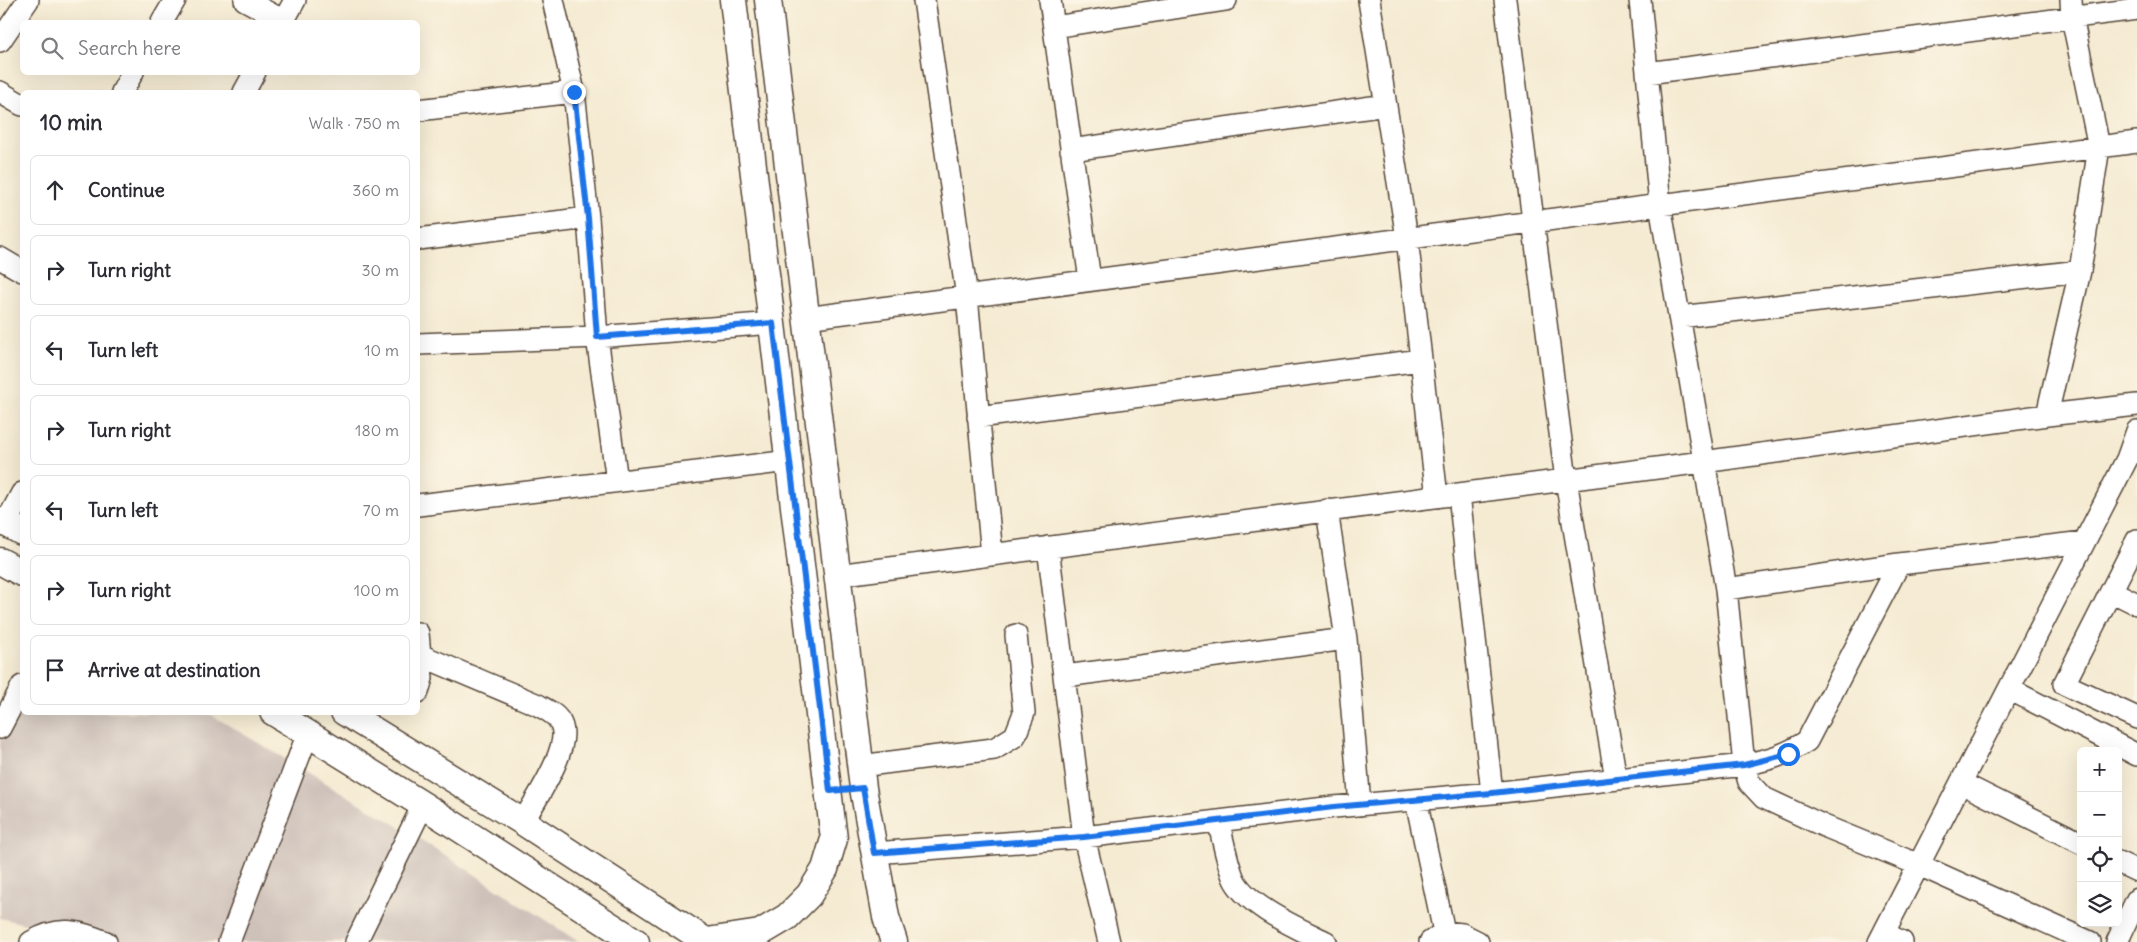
<!DOCTYPE html>
<meta charset="utf-8">
<style>
:root{--surface:#fff;--page:#f7f7f7;--text:#2b2b33;--muted:#7c7c81;--line:#e1e1e2}
body{margin:0;font-family:Delius,sans-serif;background:var(--page);color:var(--text)}
.controls{position:absolute;right:15px;bottom:15px;display:grid;overflow:hidden;border-radius:8px;box-shadow:0 5px 20px #0002}
.controls button{width:45px;height:45px;display:grid;place-items:center;padding:0;border:0;border-bottom:1px solid var(--line);background:var(--surface);color:var(--text);font:25px sans-serif}
.stop{position:absolute;width:15px;height:15px;margin:-11px;border:4px solid #1a73e8;border-radius:50%;background:#fff}
.stop.end{background:#1a73e8;border-color:#fff;box-shadow:0 1px 5px #0008}
.list{margin:0;padding:0;list-style:none}
h2{display:flex;justify-content:space-between;align-items:center;height:65px;margin:0;padding:0 20px;font-size:21px}
h2 small{font-size:16px;font-weight:400;color:var(--muted)}
.list li{display:grid;grid-template-columns:32px 1fr auto;gap:15px;align-items:center;box-sizing:border-box;height:70px;margin:0 10px 10px;padding:0 10px;border:1px solid var(--line);border-radius:8px}
.list b{display:block;font-size:19px;white-space:nowrap}
.list em{font-size:16px;font-style:normal;color:var(--muted)}
.icon{flex:none;width:28px;height:28px;fill:none;stroke:currentColor;stroke-width:2;stroke-linecap:round;stroke-linejoin:round}
.map{position:relative;flex:none;width:2137px;height:942px;overflow:hidden}
.search{position:absolute;background:var(--surface);box-shadow:0 5px 20px #0002;left:20px;top:20px;width:400px;height:55px;display:flex;align-items:center;gap:12px;box-sizing:border-box;padding:0 18px;border-radius:8px;color:var(--muted);font-size:19px}
.panel{position:absolute;background:var(--surface);box-shadow:0 5px 20px #0002;left:20px;top:90px;width:400px;height:625px;border-radius:8px}
.map>svg:first-child{display:block}
</style>
<div class="map">
<svg width="2137" height="942" viewBox="0 0 2137 942">
<rect width="100%" height="100%" fill="#fcf5e5"/>
<filter id="ink" filterUnits="userSpaceOnUse"><feTurbulence type="fractalNoise" baseFrequency=".02" numOctaves="2"/><feDisplacementMap in="SourceGraphic" scale="10" xChannelSelector="R" yChannelSelector="G"/><feConvolveMatrix kernelMatrix="1 2 1 2 8 2 1 2 1" color-interpolation-filters="sRGB"/></filter>
<filter id="wash" filterUnits="userSpaceOnUse"><feTurbulence type="fractalNoise" baseFrequency=".0096" numOctaves="4" result="noise"/><feDisplacementMap in="SourceGraphic" scale="20" xChannelSelector="R" yChannelSelector="G"/><feGaussianBlur stdDeviation="1.12" result="paint"/><feColorMatrix in="noise" values="0 0 0 0 0 0 0 0 0 0 0 0 0 0 0 0 0 1.4 0 .05"/><feComposite in="paint" operator="in"/></filter>
<g filter="url(#wash)">
<rect width="100%" height="100%" fill="#f5ebd3"/>
<path fill="#cec1ba" d="M22,675v37l186,1 212,126 159,103h-478l-101,-24v-186z"/>
</g>
<g filter="url(#ink)">
<g fill="none" stroke-linecap="round" stroke-linejoin="round">
<defs>
<path id="minor" d="M245,0l39,21
M553,0l21,92 14,126 9,119 20,144
M924,0l43,297 25,258
M1050,0l40,280
M1369,0l38,238 30,259
M1505,0l61,480 50,299
M1640,0l20,205 66,384 18,176 5,17 15,16 60,28 95,39 171,77
M162,22l13,-22
M283,22l12,-22
M1054,27l172,-27
M0,41l28,-41
M1647,73l490,-64
M0,92l22,13
M122,92l11,-20
M244,92l11,-20
M418,110l156,-18
M1071,150l315,-45
M418,239l170,-21
M0,258l22,13
M1679,317l401,-46
M806,318l1331,-176
M418,344l179,-7 176,-14
M2047,415l33,-144 19,-124 -27,-130 -1,-17
M978,417l443,-57
M1459,494l33,299
M418,505l372,-44
M1327,510l19,129 14,166
M6,523l16,-30
M2137,540l-73,144 73,34
M1048,547l36,290 25,105
M837,575l866,-113 344,-47 90,-10
M1726,589l173,-25 185,-22
M2111,591l26,13
M418,633l4,45 -4,14
M420,655l118,50c8,5 19,9 23,19 11,23 -26,76 -38,98
M1065,676l281,-37
M2009,689l128,66
M0,728l22,-42
M860,766l134,-17 21,-13 9,-23 -8,-78
M1961,783l120,60
M1416,800l28,132
M1218,821c5,18 8,38 15,56 11,28 67,52 93,65
M874,853l210,-16 250,-30 158,-14 252,-28c26,-6 40,-9 63,-24l92,-177
M2118,862l19,9
M1884,933l18,9
M31,942c29,-17 46,-11 75,0
M229,942l79,-209
M356,942l67,-137
M1430,942l14,-10 18,2 16,8
M1879,942l248,-483 10,-28
M2117,942l20,-43"/>
<path id="major" d="M768,0l95,788 23,129 8,25
M0,520l22,12
M0,561l22,12
M273,712l150,93 213,137
M344,712l179,110 184,120
M707,941l53,-8 27,-16 22,-22 16,-26 9,-30 -101,-839"/>
</defs>
<use href="#minor" stroke="#574739" stroke-width="24"/>
<use href="#major" stroke="#574739" stroke-width="29"/>
<use href="#minor" stroke="#fff" stroke-width="21"/>
<use href="#major" stroke="#fff" stroke-width="26"/>
</g>
</g>
<g fill="none" stroke-linecap="round" stroke-linejoin="round" filter="url(#ink)">
<path stroke="#1a73e8" stroke-width="6" d="M574,92l14,126 9,119 176,-14 57,468 33,-3 11,65 210,-16 250,-30 158,-14 252,-28 44,-11"/>
</g>
</svg>
<div class="controls">
<button>+</button>
<button>−</button>
<button><svg class="icon" aria-label="locate" viewBox="0 0 24 24"><circle cx="12" cy="12" r="6"/><path d="M12 2v4M12 18v4M2 12h4M18 12h4"/></svg></button>
<button><svg class="icon" aria-label="layers" viewBox="0 0 24 24"><path d="M12 4l9 5-9 5-9-5zM3 14l9 5 9-5"/></svg></button>
</div>
<div class="stop" style="left:1788px;top:754px"></div>
<div class="stop end" style="left:574px;top:92px"></div>
<div class="search"><svg class="icon" aria-label="search" viewBox="0 0 24 24"><circle cx="10" cy="10" r="6"/><path d="M15 15l6 6"/></svg>Search here</div>
<section class="panel">
<h2>10 min<small>Walk · 750 m</small></h2>
<ul class="list">
<li><svg class="icon" aria-label="ahead" viewBox="0 0 24 24"><path d="M12 20V5M6 11l6-6 6 6"/></svg><div><b>Continue</b></div><em>360 m</em></li>
<li><svg class="icon" aria-label="right" viewBox="0 0 24 24"><path d="M7 20v-9h11M14 6l5 5-5 5"/></svg><div><b>Turn right</b></div><em>30 m</em></li>
<li><svg class="icon" aria-label="left" viewBox="0 0 24 24"><path d="M17 20v-9H6M10 6l-5 5 5 5"/></svg><div><b>Turn left</b></div><em>10 m</em></li>
<li><svg class="icon" aria-label="right" viewBox="0 0 24 24"><path d="M7 20v-9h11M14 6l5 5-5 5"/></svg><div><b>Turn right</b></div><em>180 m</em></li>
<li><svg class="icon" aria-label="left" viewBox="0 0 24 24"><path d="M17 20v-9H6M10 6l-5 5 5 5"/></svg><div><b>Turn left</b></div><em>70 m</em></li>
<li><svg class="icon" aria-label="right" viewBox="0 0 24 24"><path d="M7 20v-9h11M14 6l5 5-5 5"/></svg><div><b>Turn right</b></div><em>100 m</em></li>
<li><svg class="icon" aria-label="arrive" viewBox="0 0 24 24"><path d="M6 21V4h12l-3 4 3 4H6"/></svg><div><b>Arrive at destination</b></div></li>
</ul>
</section>
</div>
